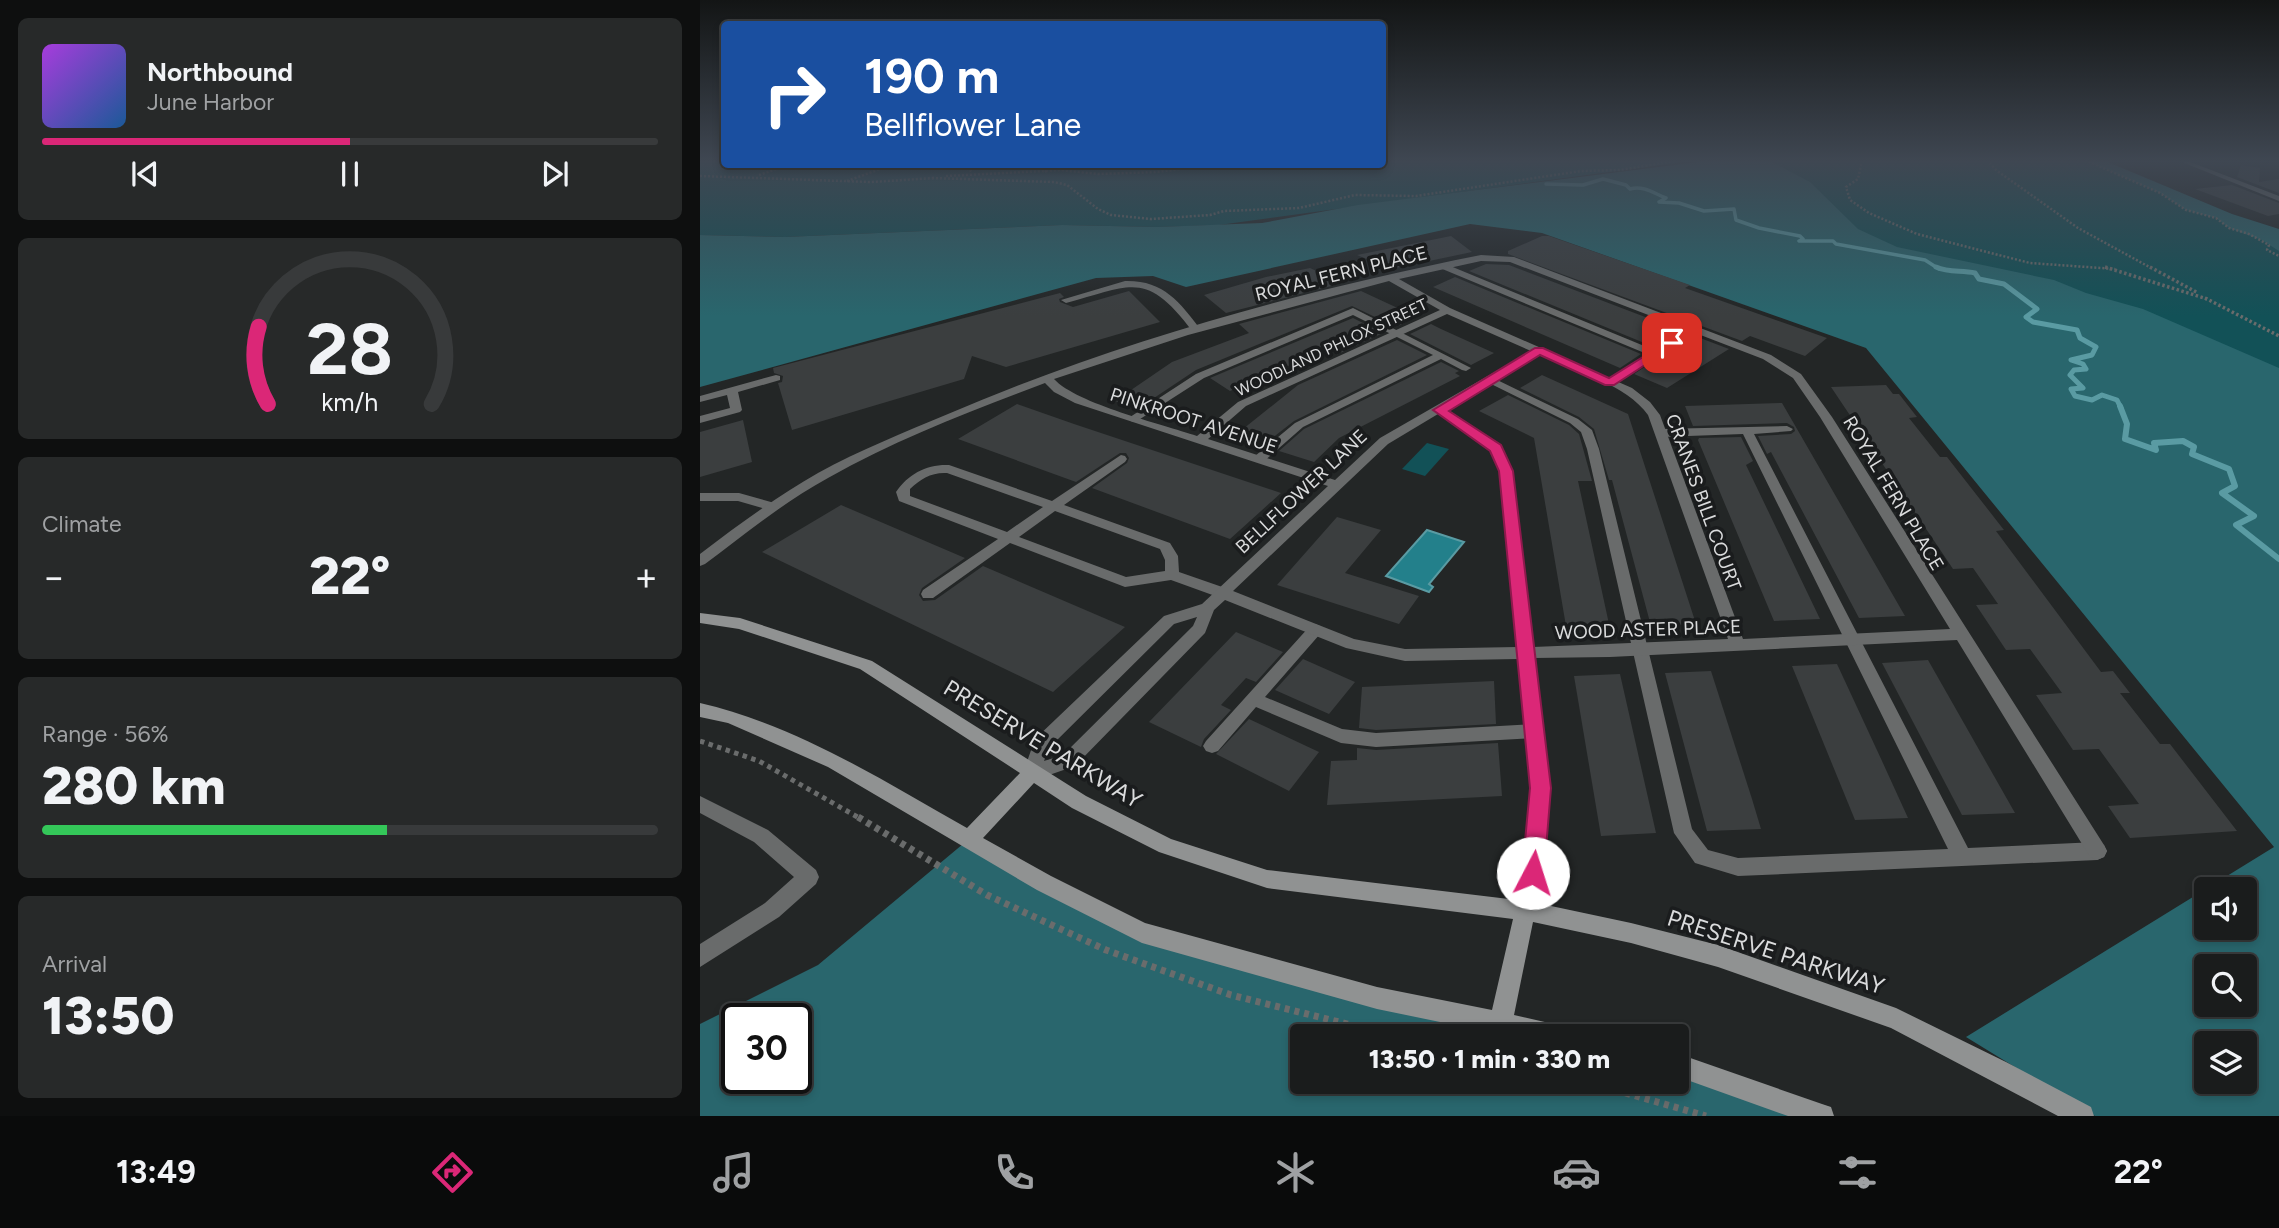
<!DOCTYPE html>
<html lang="en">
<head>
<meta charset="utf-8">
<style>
  :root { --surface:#1a1c1c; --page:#272929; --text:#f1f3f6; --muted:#9fa1a3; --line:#383a3b; --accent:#db2777 }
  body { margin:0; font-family:Figtree,sans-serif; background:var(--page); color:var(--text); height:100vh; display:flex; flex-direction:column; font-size:26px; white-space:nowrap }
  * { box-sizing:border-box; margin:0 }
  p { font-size:23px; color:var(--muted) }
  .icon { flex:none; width:38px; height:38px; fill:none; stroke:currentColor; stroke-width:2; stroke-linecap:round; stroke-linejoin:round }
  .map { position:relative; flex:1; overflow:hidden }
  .panel { display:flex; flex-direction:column; gap:18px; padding:18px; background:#0e0f0f; width:700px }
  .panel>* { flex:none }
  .hud { position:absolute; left:21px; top:21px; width:665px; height:147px; border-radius:7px; box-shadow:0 4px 10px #0003,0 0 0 2px var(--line); background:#1a4fa0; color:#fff; overflow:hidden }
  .tools { position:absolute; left:1494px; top:877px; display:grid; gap:14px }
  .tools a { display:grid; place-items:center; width:63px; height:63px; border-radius:7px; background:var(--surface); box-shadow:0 4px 10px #0003,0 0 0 2px var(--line); font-size:35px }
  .speed { position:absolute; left:21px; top:1003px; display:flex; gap:14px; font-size:35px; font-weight:700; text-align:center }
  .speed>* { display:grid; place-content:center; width:91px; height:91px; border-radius:50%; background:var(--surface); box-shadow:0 4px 10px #0003,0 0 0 2px var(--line); line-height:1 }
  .speed .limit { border:4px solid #111; border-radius:10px; background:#fff; color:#111 }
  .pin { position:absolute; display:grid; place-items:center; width:60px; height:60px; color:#fff; margin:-30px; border-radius:14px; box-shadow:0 4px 10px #0006 }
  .me { position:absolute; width:77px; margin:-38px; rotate:5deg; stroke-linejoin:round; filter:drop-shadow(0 0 5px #0008) }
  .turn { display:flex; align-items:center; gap:24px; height:147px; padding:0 28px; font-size:32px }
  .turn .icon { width:91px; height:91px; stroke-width:2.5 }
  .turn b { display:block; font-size:49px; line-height:60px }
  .big { font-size:52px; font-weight:800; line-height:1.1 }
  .panel .card { flex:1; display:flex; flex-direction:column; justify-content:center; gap:10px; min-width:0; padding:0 24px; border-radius:10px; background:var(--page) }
  .panel .dial { align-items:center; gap:0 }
  .dial svg { height:182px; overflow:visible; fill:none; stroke:var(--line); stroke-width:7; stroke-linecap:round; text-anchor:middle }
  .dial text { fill:var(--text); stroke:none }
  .song { display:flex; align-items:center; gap:21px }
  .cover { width:84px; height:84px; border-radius:10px; background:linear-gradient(135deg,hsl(280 70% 55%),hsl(210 70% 35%)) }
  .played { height:7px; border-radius:4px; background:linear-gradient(90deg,var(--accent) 50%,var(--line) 50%) }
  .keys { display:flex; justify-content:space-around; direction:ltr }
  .heat { display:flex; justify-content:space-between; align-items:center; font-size:38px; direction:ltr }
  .charge { height:10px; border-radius:5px; background:linear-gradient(90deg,#34c759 56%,var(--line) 0) }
  .trip { position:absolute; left:590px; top:1024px; width:399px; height:70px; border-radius:7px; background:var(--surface); box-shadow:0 4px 10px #0003,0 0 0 2px var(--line); font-weight:800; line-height:70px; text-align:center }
  .tabs { display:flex; height:112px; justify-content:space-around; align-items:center; background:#0a0b0b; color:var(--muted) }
  .tabs .icon { width:49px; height:49px }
  .tabs .current { color:var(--accent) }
  .tabs b { font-size:32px; color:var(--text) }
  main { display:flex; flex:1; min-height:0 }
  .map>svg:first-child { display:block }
</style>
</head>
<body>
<main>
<section class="panel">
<div class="card">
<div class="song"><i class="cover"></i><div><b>Northbound</b><p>June Harbor</p></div></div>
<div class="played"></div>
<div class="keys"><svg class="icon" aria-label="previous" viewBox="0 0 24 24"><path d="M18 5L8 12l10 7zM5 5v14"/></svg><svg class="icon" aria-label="pause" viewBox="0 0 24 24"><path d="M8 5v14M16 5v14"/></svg><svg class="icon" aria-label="next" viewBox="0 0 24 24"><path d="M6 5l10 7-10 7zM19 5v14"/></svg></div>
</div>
<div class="card dial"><svg viewBox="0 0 100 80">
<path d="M14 69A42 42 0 1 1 86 69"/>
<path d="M14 69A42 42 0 0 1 10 35" stroke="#db2777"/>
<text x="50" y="56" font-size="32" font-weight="700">28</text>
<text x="50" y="72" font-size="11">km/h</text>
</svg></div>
<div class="card"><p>Climate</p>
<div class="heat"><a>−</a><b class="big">22°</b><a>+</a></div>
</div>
<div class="card"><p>Range · 56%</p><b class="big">280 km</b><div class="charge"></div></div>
<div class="card"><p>Arrival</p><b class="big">13:50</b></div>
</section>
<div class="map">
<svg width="1579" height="1116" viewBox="0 0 1579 1116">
  <rect width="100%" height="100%" fill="#232626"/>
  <g fill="#125157">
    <polygon points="0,160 24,160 24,164 682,164 683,160 998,160 519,225 457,227 362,225 85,237 0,235"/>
    <polygon points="1055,160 1393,160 1520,213 1579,231 1579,602"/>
    <polygon points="727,443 749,449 725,476 702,469"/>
  </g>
  <g fill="#29666d" fill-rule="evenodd">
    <path d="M1014,160H1068L1110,182L1158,229L1197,247L1354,280L1386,293L1443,309L1579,368V1116H1395L1266,1037L1574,847L1166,348L842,233L770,224L486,287L453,276L396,278L0,387V235L85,237L362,225L457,227L562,223L658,205ZM1507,889H1545V928H1507ZM1507,966H1545V1004H1507ZM1507,1043H1545V1082H1507Z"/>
    <polygon points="1385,160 1403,160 1532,214 1579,229 1579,251 1562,240 1529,228 1516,218 1486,210 1460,193"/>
    <path d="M269,839L442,933L863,1036H602V1082H976L977,1064L1122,1116H0V1024L118,965ZM37,1018H96V1078H37Z"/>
  </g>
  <polygon fill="#23808b" stroke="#5a9ba3" stroke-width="2" points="727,530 764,542 729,584 733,587 729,592 686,576"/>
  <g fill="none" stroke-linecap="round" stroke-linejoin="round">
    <path stroke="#5a9ba3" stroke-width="3.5" d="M846,184L883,185L903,179L926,185L930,189C944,185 955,194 966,198L959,202L979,203L1004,211L1034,209L1036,220L1059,228L1100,236L1103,239L1099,241H1133L1136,244L1225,260L1239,269"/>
    <path stroke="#5a9ba3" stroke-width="5" d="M1236,267C1249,273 1261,270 1275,273L1279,279L1304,284L1337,309L1326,317L1333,322L1377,330L1380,338L1396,347L1392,355L1371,360L1383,364L1386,369L1374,370L1370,375L1383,388L1371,389L1375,396L1392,400L1402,395L1417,400L1421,408"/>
    <polyline stroke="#5a9ba3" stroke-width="6" points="1420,406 1427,424 1425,439 1456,450 1454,443 1483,441 1494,447 1492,454 1529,469 1535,486 1522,493 1554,516 1536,525 1579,559"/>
  </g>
  <g fill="#3b3e3f">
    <polygon points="1541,165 1560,168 1559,182 1579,179 1579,193 1537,177"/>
    <polygon points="1532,185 1579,203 1579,214 1568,216 1495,189"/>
    <polygon points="751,236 772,252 691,269 657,255"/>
    <polygon points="842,236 849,236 990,285 985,288 1127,338 1105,356 1050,336 1042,341 808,254 808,251"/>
    <polygon points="786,264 809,265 1029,349 967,388 934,374 978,345 978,340 967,339 954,347 769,271"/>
    <polygon points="610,268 643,283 526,313 504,295 566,277"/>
    <polygon points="755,277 941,354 920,368 733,287"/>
    <polygon points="429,291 460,322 306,367 272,356 264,379 92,430 78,383 82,382 83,376 74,373 73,368 360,293 364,297 359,299 360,302 373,307"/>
    <polygon points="661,291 717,317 696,327 652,306 496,370 439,408 415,401 472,362 549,333 539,324"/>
    <polygon points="653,318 683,333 636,355 654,340 653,338 530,391 510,378"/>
    <polygon points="731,324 741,329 794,353 771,365 710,334"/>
    <polygon points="697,340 727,355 594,421 562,446 533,437 598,385"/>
    <polygon points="741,362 759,371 755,373 760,376 639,438 614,462 579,451 604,429"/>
    <polygon points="842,375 928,414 996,624 951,626 912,480 909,480 894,429 879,417 820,388"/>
    <polygon points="1186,385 1193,394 1199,394 1217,417 1209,418 1240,457 1247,457 1304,530 1296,531 1401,672 1413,671 1430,693 1420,693 1460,744 1470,744 1537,831 1430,838 1408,806 1439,804 1399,749 1373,750 1336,695 1362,693 1330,649 1306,650 1276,605 1298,604 1273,568 1253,569 1131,387"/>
    <polygon points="808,395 869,425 879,434 892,481 878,481 909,624 866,626 834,438 779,411"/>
    <polygon points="1082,403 1093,422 1205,616 1159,618 1071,452 1067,454 1058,436 1091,434 1095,431 1094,427 1087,423 993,426 985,406"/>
    <polygon points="317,404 374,424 581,493 530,539 392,488 427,463 429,458 426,453 420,453 376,482 258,439"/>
    <polygon points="43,420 52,462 0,477 0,432"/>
    <polygon points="1041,437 1053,461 1046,465 1120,619 1074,621 998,440 999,438"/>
    <polygon points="141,505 265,558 222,588 219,595 223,601 235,600 283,566 425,627 353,692 62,552"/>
    <polygon points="637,517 681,530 645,573 719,596 699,624 577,585"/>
    <polygon points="536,632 583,652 556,682 546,678 521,705 531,710 504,739 501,747 449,722"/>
    <polygon points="603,659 655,682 629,714 575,690"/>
    <polygon points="1228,660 1261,718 1315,813 1262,815 1182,663"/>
    <polygon points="1137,664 1182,761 1208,818 1155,820 1092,666"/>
    <polygon points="1011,671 1052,799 1061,829 1007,831 965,673"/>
    <polygon points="920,674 956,833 901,836 874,676"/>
    <polygon points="794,681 796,724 676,730 659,728 662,687"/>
    <polygon points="549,719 619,752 589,791 516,754"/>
    <polygon points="798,743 802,796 627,805 631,761 657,760 657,748 676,750"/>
  </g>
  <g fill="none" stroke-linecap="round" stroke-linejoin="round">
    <g stroke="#6a6c6c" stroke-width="2.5" stroke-dasharray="2 2" stroke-linecap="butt">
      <polyline points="1162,160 1158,179 1146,187 1150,200 1169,213 1217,234 1330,263 1415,269"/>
      <polyline points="1287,160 1296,170 1378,228 1453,269"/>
      <polyline points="1385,160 1460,193 1486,210 1516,218 1529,228 1549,234 1569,245 1567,250 1579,256"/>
      <polyline points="267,164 267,169 273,172"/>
      <polyline points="345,172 355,164"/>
      <polyline points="59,175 91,164"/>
      <polyline points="0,176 171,182 234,178"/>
      <polyline points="246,176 361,170 398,174 456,172 524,164"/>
      <polyline points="232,178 354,182 367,185 398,209 411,215 451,219 510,215 524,211 599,208 655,195 716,196 881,171 920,170 980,160"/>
      <polyline points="147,181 194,164"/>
    </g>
    <g stroke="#6a6c6c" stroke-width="3.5" stroke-dasharray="2.5 2.5" stroke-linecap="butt">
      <polyline points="1405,267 1507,299"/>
      <polyline points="1450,267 1498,293"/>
      <polyline points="1505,298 1579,336"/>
    </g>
    <polyline stroke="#6a6c6c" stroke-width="5" stroke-dasharray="4.5 4.5" stroke-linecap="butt" points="0,741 59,761 161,819"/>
    <g stroke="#6a6c6c" stroke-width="7" stroke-dasharray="5 5" stroke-linecap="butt">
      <polyline points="158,817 287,895 406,950 531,995 695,1036"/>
      <polyline points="887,1082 1006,1116"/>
    </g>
    <g fill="#696b6b" fill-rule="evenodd">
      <polygon points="743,263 954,350 968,341 977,343 914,384 906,384 906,380 947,354 740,268 739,266"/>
      <path d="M425,281C463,280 479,301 501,330L493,332C446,270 433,285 366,303L361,300Z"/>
      <polygon points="653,308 771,368 766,371 762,370 741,359 603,427 563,462 555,462 553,459 555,456 595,423 733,355 653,315 504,378 437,421 433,422 427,419 496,374"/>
      <polygon points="76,375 80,376 80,380 38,392 42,410 40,412 0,423 0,416 30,408 27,395 0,402 0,396"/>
      <polygon points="791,377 878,419 892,430 899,449 992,829 1008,850 1038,858 1248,849 1043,434 961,437 955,433 961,429 1087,426 1093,429 1091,431 1054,434 1268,848 1397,842 1404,845 1407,851 1404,857 1397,860 1038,876 995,863 974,833 887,449 881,432 870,423 787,382 787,378"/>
      <path d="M421,455L425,456L427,459L425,462L364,505L470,543L478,556L479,572L528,589L530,593L528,597H518L471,580L425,587L310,543L233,598H223L221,594L223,590L298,539L199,501L196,492C208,474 227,464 249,465L352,501ZM247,473L343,507L307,532L210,496V489C220,479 232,472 247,473ZM355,511L460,549L465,560V571L426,577L319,537Z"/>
      <polygon points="0,493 39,493 78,504 80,507 73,511 38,501 0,501"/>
      <polygon points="615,624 620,626 623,630 620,634 565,697 642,729 676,733 835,724 841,726 844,731 841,736 835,738 676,747 641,743 556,707 518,751 512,753 506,751 503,746 506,741 610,626"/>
      <polygon points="0,796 68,830 116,870 119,877 116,884 79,917 0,967 0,944 65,903 94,877 54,842 0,813"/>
    </g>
    <g fill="#696b6b" fill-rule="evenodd">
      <polygon points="1477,160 1485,160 1579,196 1579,201"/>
      <path d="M781,255L814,257L1071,355L1101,374L1132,417L1404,845L1407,851L1404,857L1397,860L1390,857L1257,640L910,657L834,658L849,788L843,873L840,880L833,882L826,880L823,873L831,788L818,659L705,661L646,648L525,600L514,610L505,633L375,766L332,781L326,778L323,773L335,739L464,616L502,604L628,486L375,403L354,392L345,383C272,411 197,439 128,478C84,502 45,534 5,564L0,566V554C38,525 76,497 118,473C160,450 205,432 248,414C418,341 600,291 781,255ZM781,261L810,262L1063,359L1093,378L1120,417L1250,629L1043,639L960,415L950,402L932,388L750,308L699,279ZM689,281L740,310L538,402L497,436C462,424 377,404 354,379L488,335ZM747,314L831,351L680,438L635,480L508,439L546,406ZM840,355C874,370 927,385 948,415L1028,639L833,647L812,471L800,445L747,409ZM738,414L791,450L800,471L817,647L705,649L654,639L533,591L688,444ZM497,617L493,626L363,755L344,761L349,748L474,624Z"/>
    </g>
    <g fill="#909292" fill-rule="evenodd">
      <path d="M0,613L40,618L172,661L386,796L471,839L567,870L817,900L826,866L833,864L840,866L843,873L837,903L931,923L1018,945L1196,1008L1306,1062L1391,1107L1394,1116H1358L1191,1028L1018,967L931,943L833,922L814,1015L871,1028L874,1036H808L677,1009L442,943L337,890L128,767L28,723L0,717V703C96,725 182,780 267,828L320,773L160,669L39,629L0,623ZM334,783L372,808L459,852L567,888L813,919L792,1010L677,987L445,923L351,876L283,838Z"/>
      <polygon points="976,1053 1122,1104 1131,1107 1134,1116 1088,1116 976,1076"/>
    </g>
  </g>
  <linearGradient id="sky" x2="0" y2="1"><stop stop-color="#131515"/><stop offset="0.51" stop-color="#3f4752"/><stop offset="1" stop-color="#3f4752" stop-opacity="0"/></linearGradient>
  <rect width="1579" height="316" fill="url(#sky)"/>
  <polygon fill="#db2777" stroke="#8e194d" stroke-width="2" points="972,339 978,343 976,345 914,385 905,385 840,355 749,411 801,445 813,471 851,788 844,873 841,880 833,883 825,880 822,873 830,788 799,471 790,451 733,410 835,348 843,348 909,378"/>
  <g text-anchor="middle" stroke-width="7" stroke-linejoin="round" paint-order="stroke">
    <g font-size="16" fill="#dadbdc" stroke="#1a1c1d">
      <text transform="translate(631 347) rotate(-25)" y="6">WOODLAND PHLOX STREET</text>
    </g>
    <g font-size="19" fill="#dadbdc" stroke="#1a1c1d">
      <text transform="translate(641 273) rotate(-14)" y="7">ROYAL FERN PLACE</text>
      <text transform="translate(494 420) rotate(18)" y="7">PINKROOT AVENUE</text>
      <text transform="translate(601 491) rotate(-43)" y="7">BELLFLOWER LANE</text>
      <text transform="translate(1194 493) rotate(59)" y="7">ROYAL FERN PLACE</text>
      <text transform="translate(1004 502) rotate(70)" y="7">CRANES BILL COURT</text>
      <text transform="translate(948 629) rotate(-2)" y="7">WOOD ASTER PLACE</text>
    </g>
    <g font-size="23" fill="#dadbdc" stroke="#1a1c1d">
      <text transform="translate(343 744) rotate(31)" y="8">PRESERVE PARKWAY</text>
      <text transform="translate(1076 952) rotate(18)" y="8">PRESERVE PARKWAY</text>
    </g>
  </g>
</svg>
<div class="tools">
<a><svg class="icon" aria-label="sound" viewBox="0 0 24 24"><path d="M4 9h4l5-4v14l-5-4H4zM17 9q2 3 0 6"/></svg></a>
<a><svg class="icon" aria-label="search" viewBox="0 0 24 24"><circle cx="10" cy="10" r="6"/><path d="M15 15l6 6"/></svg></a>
<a><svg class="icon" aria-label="layers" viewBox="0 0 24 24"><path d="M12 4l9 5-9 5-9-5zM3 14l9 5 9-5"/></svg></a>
</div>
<div class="speed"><div class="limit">30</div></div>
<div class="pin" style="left:972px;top:343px;background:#d93025"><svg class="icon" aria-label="arrive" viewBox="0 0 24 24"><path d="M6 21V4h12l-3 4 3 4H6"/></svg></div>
<svg class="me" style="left:833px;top:873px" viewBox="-20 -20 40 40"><circle r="19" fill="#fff"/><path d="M0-13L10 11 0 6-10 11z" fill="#db2777"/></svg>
<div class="trip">13:50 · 1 min · 330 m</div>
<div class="hud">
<div class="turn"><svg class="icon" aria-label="right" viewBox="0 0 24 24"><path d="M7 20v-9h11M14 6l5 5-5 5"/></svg><div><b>190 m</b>Bellflower Lane</div></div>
</div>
</div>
</main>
<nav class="tabs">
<b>13:49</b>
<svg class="icon current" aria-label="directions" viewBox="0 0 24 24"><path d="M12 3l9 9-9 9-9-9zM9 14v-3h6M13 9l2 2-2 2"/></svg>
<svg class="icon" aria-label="music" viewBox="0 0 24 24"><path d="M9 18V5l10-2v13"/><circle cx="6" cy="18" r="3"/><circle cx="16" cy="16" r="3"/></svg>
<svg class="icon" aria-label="phone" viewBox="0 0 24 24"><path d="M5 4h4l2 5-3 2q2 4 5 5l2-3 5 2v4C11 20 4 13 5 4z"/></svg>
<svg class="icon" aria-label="climate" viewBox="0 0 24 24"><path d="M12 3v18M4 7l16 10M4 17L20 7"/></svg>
<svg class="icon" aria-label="car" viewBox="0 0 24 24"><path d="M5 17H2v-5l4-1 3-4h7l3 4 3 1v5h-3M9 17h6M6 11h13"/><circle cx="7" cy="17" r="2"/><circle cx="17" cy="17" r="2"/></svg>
<svg class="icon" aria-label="filters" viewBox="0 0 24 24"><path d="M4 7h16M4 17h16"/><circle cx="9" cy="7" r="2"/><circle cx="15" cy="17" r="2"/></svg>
<b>22°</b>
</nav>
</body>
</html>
